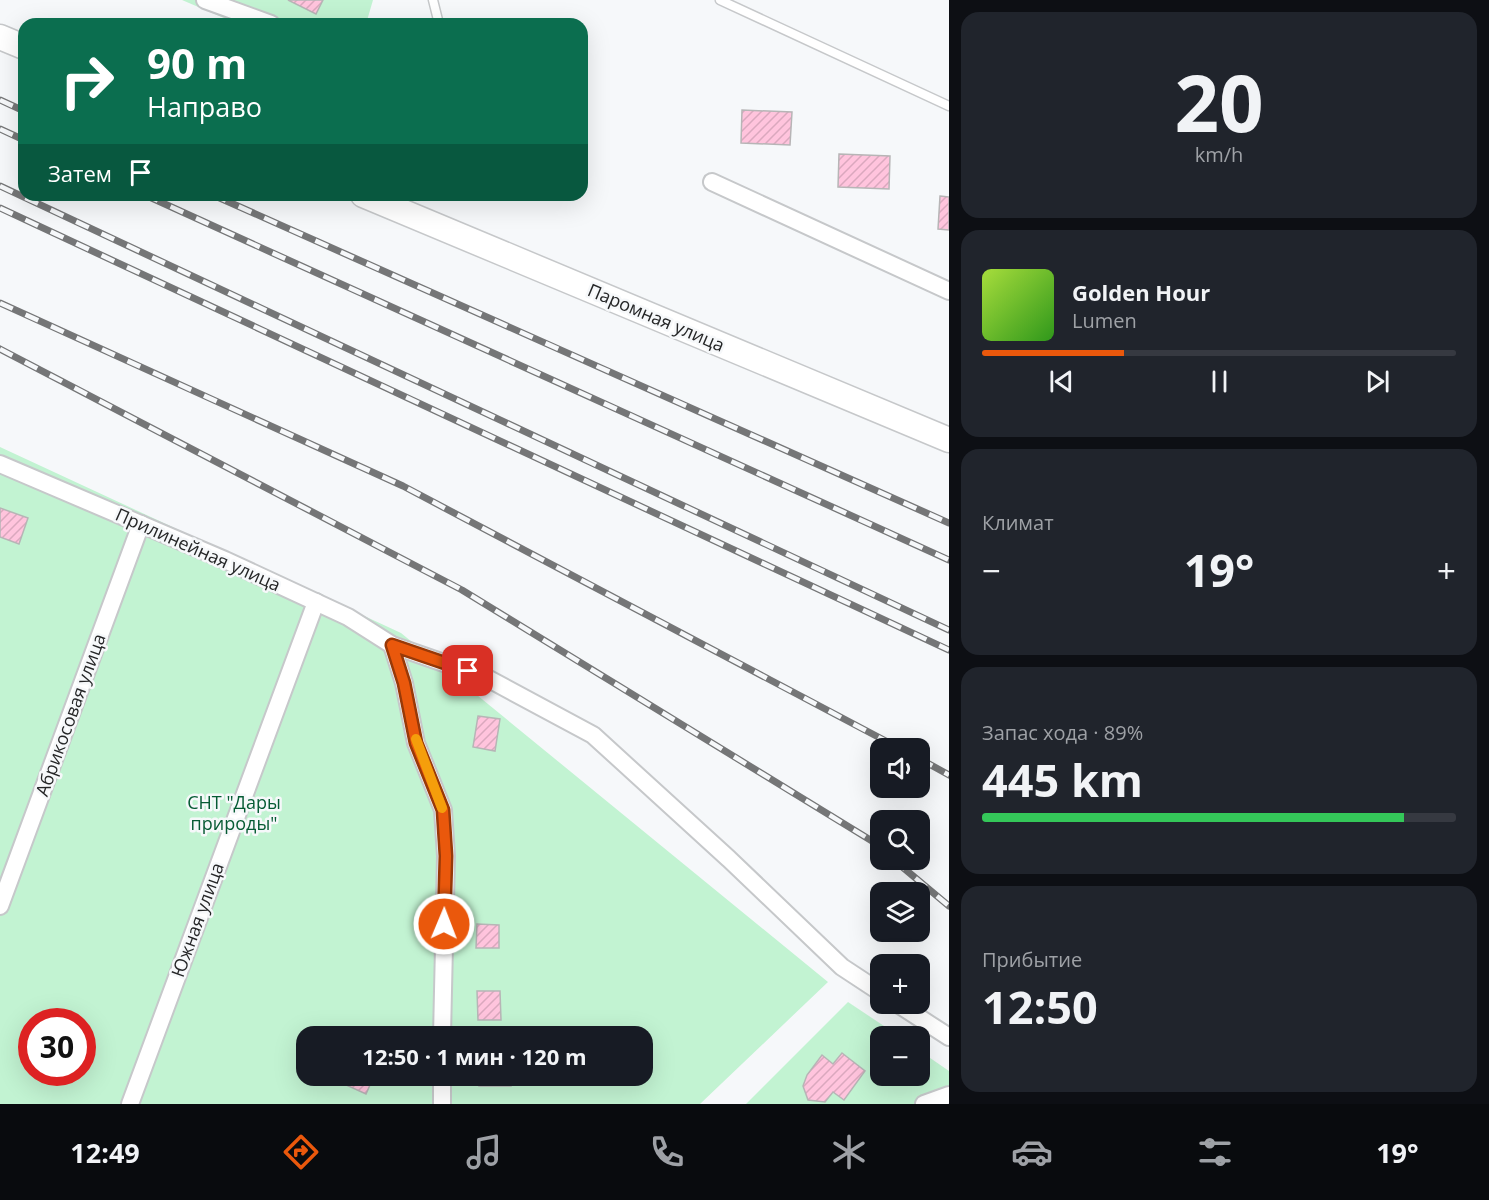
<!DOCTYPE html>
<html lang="ru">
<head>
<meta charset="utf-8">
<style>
  :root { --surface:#171b24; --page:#20242c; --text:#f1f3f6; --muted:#9ea1a6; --line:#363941; --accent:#ea580c }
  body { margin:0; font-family:"Open Sans",sans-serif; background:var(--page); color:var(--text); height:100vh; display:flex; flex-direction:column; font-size:22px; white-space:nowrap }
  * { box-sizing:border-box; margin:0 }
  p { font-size:20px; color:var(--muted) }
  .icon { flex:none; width:33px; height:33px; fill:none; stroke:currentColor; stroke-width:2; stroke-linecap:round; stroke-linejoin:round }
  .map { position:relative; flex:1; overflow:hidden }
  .panel { display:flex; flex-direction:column; gap:12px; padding:12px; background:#0d0f14; width:540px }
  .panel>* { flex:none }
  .hud { position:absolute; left:18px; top:18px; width:570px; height:183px; border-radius:18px; box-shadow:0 6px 24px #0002; background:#0b6e4f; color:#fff; overflow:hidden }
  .buttons { position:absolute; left:870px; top:738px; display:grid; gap:12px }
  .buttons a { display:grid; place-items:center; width:60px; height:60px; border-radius:12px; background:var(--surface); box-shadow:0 6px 24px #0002; font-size:30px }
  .speed { position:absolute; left:18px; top:1008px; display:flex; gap:12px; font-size:30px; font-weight:700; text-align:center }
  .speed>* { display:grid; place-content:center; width:78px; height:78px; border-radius:50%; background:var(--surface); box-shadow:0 6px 24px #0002; line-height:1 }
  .speed .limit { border:9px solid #d22; background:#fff; color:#111 }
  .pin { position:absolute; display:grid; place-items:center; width:51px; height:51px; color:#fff; margin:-26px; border-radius:12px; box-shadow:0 3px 9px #0006 }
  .me { position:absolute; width:66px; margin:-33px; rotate:1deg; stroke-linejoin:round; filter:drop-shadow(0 0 4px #0008) }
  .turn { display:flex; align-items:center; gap:21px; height:126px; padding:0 30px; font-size:27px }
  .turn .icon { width:78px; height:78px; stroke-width:2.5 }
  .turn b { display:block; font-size:42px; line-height:51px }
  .then { display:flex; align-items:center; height:57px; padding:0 30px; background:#0003; gap:12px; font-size:22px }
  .big { font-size:45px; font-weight:700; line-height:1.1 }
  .panel .widget { flex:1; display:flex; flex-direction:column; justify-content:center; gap:9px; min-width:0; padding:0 21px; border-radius:18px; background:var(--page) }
  .panel .dial { align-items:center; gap:0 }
  .dial b { font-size:78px; line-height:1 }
  .song { display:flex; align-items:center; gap:18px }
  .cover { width:72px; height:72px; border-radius:9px; background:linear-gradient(135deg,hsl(80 70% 55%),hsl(110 70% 35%)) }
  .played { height:6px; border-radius:3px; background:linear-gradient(90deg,var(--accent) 30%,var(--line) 30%) }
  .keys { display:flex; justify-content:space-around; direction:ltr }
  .heat { display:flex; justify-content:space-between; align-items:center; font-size:33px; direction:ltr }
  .charge { height:9px; border-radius:4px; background:linear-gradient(90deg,#34c759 89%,var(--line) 0) }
  .trip { position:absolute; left:296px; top:1026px; width:357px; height:60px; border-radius:18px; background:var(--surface); box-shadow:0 6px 24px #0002; font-weight:700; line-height:60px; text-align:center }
  .tabs { display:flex; height:96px; justify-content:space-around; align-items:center; background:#090b0e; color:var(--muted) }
  .tabs .icon { width:42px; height:42px }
  .tabs .active { color:var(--accent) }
  .tabs b { font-size:27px; color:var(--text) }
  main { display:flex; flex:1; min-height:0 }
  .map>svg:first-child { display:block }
</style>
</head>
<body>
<main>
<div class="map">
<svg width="949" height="1104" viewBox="0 0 949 1104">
  <defs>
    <pattern id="building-hatch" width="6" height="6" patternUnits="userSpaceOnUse" patternTransform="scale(1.5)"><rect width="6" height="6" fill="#ffc4dd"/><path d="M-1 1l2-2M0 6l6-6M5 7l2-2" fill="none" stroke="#daa8be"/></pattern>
  </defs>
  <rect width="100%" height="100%" fill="#f6f8fa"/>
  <g fill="#c2f3d2" fill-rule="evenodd">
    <polygon points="182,0 373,0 366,24 238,24"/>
    <path d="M0,447L401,633L828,982L700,1104H0ZM32,1022H82V1072H32ZM306,1036H642V1076H306Z"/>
    <polygon points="848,1002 899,1036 880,1036 880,1076 920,1076 920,1051 949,1071 949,1104 746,1104"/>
  </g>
  <g fill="url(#building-hatch)" stroke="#b7b5b6" stroke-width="1.5">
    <polygon points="288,0 323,0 316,14"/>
    <polygon points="742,110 792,112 790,145 741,143"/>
    <polygon points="839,154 890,156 889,189 838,187"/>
    <polygon points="940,196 949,197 949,230 938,229"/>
    <polygon points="0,508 28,518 19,544 0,537"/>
    <polygon points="478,716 500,719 495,751 473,747"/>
    <polygon points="477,924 499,925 499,948 476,948"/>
    <polygon points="477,991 500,991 501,1020 478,1020"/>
    <polygon points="842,1053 865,1071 844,1100 833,1092 825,1102 808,1100 803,1086 807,1075 822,1055 833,1064"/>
    <polygon points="337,1076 374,1076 366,1094 335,1080"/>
    <rect x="479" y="1076" width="32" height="10"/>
  </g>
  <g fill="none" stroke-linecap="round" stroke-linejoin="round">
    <g stroke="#c6c8ca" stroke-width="11">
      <g id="lane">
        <polyline points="433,0 439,24"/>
        <polyline points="720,0 949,106"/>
      </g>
    </g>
    <g stroke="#c6c8ca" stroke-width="20">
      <g id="street">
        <polyline points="205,0 271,24"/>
        <polyline points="712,182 949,291"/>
        <polyline points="0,464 225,560 348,617 392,645 487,678 593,735 729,859 842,967 880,992"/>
        <polyline points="392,645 404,683 416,743 443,810 446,856 442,1036"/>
        <polyline points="0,906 141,524"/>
        <polyline points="898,1004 949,1037"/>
        <polyline points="442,1076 442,1104"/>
        <polyline points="130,1104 316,602"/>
        <polyline points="924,1104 949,1095"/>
      </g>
    </g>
    <g stroke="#c6c8ca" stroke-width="27">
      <g id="secondary">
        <polyline points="0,37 24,47"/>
        <polyline points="363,195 949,440"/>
      </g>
    </g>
    <use href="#lane" stroke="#fff" stroke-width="8"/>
    <use href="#street" stroke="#fff" stroke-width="16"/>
    <use href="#secondary" stroke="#fff" stroke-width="24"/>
    <g stroke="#757677" stroke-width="7">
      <g id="rail">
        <polyline points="0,100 24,111"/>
        <polyline points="0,129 24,140"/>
        <polyline points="0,186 949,630"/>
        <polyline points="145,195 949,560"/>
        <polyline points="213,195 949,523"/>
        <polyline points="0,208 949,650"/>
        <polyline points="0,303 403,486 899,748"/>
        <polyline points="0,349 462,590 872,841 880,848"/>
        <polyline points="920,759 949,775"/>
        <polyline points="894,860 949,906"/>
      </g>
    </g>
    <use href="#rail" stroke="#f6f8fa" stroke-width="4.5" stroke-dasharray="14" stroke-linecap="butt"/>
  </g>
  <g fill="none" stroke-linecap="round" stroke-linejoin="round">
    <g stroke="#983908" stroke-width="15">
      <polyline id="route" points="444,924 446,856 443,810 416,743 404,683 392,645 468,671"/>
    </g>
    <use href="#route" stroke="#ea580c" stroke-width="10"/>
    <polyline stroke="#f59e0b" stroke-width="10" points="416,739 442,808"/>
  </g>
  <g text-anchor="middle" stroke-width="5" stroke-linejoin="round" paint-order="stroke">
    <g font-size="18" fill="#252627" stroke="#f6f8fa">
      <text transform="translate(656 318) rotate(23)" y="6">Паромная улица</text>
      <text transform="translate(198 550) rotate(24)" y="6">Прилинейная улица</text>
      <text transform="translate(71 715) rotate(-70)" y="6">Абрикосовая улица</text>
      <text transform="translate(198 920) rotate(-70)" y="6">Южная улица</text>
    </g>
    <g font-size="18" fill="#065b34" stroke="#f6f8fa">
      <text x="234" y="809">СНТ "Дары<tspan x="234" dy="21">природы"</tspan></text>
    </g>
  </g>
</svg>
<div class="buttons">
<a><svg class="icon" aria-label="sound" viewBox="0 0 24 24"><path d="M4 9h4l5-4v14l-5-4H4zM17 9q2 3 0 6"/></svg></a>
<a><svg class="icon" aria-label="search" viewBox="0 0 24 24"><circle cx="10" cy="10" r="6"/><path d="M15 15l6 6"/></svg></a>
<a><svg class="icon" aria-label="layers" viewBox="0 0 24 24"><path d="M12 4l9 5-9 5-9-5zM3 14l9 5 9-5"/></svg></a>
<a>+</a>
<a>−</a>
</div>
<div class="speed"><div class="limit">30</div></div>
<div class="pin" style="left:468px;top:671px;background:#d93025"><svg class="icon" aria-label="arrive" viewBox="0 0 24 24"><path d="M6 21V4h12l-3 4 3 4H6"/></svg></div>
<svg class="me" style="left:444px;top:924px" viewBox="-20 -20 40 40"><circle r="17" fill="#ea580c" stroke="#fff" stroke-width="3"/><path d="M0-11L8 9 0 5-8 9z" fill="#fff"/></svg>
<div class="trip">12:50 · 1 мин · 120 m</div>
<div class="hud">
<div class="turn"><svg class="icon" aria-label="right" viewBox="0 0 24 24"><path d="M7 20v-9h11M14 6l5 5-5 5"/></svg><div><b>90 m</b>Направо</div></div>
<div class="then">Затем<svg class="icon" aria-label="arrive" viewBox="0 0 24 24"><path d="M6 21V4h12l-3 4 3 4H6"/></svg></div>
</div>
</div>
<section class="panel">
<div class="widget dial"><b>20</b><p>km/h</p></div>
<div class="widget">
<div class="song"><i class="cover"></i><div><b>Golden Hour</b><p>Lumen</p></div></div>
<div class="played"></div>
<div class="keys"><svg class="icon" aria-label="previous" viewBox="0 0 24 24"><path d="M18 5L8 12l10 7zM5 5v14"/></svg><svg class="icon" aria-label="pause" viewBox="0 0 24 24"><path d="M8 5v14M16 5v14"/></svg><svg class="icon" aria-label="next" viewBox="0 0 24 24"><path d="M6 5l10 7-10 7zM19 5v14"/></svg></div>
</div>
<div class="widget"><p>Климат</p>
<div class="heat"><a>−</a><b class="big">19°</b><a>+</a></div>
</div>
<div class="widget"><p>Запас хода · 89%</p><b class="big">445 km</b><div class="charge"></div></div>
<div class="widget"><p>Прибытие</p><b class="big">12:50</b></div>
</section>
</main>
<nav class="tabs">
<b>12:49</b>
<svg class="icon active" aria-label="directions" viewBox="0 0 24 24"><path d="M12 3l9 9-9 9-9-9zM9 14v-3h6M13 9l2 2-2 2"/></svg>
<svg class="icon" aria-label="music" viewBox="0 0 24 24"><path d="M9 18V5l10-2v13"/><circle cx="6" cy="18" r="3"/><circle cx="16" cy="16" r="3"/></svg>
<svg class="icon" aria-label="phone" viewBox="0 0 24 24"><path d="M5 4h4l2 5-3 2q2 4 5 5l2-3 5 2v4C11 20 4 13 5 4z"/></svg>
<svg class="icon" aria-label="climate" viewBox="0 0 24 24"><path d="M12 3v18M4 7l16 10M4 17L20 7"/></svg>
<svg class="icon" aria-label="car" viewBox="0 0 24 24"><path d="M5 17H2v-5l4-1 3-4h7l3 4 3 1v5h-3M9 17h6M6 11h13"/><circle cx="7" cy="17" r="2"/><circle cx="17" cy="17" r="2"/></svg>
<svg class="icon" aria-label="filters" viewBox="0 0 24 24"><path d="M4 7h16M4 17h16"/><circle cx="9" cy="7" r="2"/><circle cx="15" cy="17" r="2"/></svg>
<b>19°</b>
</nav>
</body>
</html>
